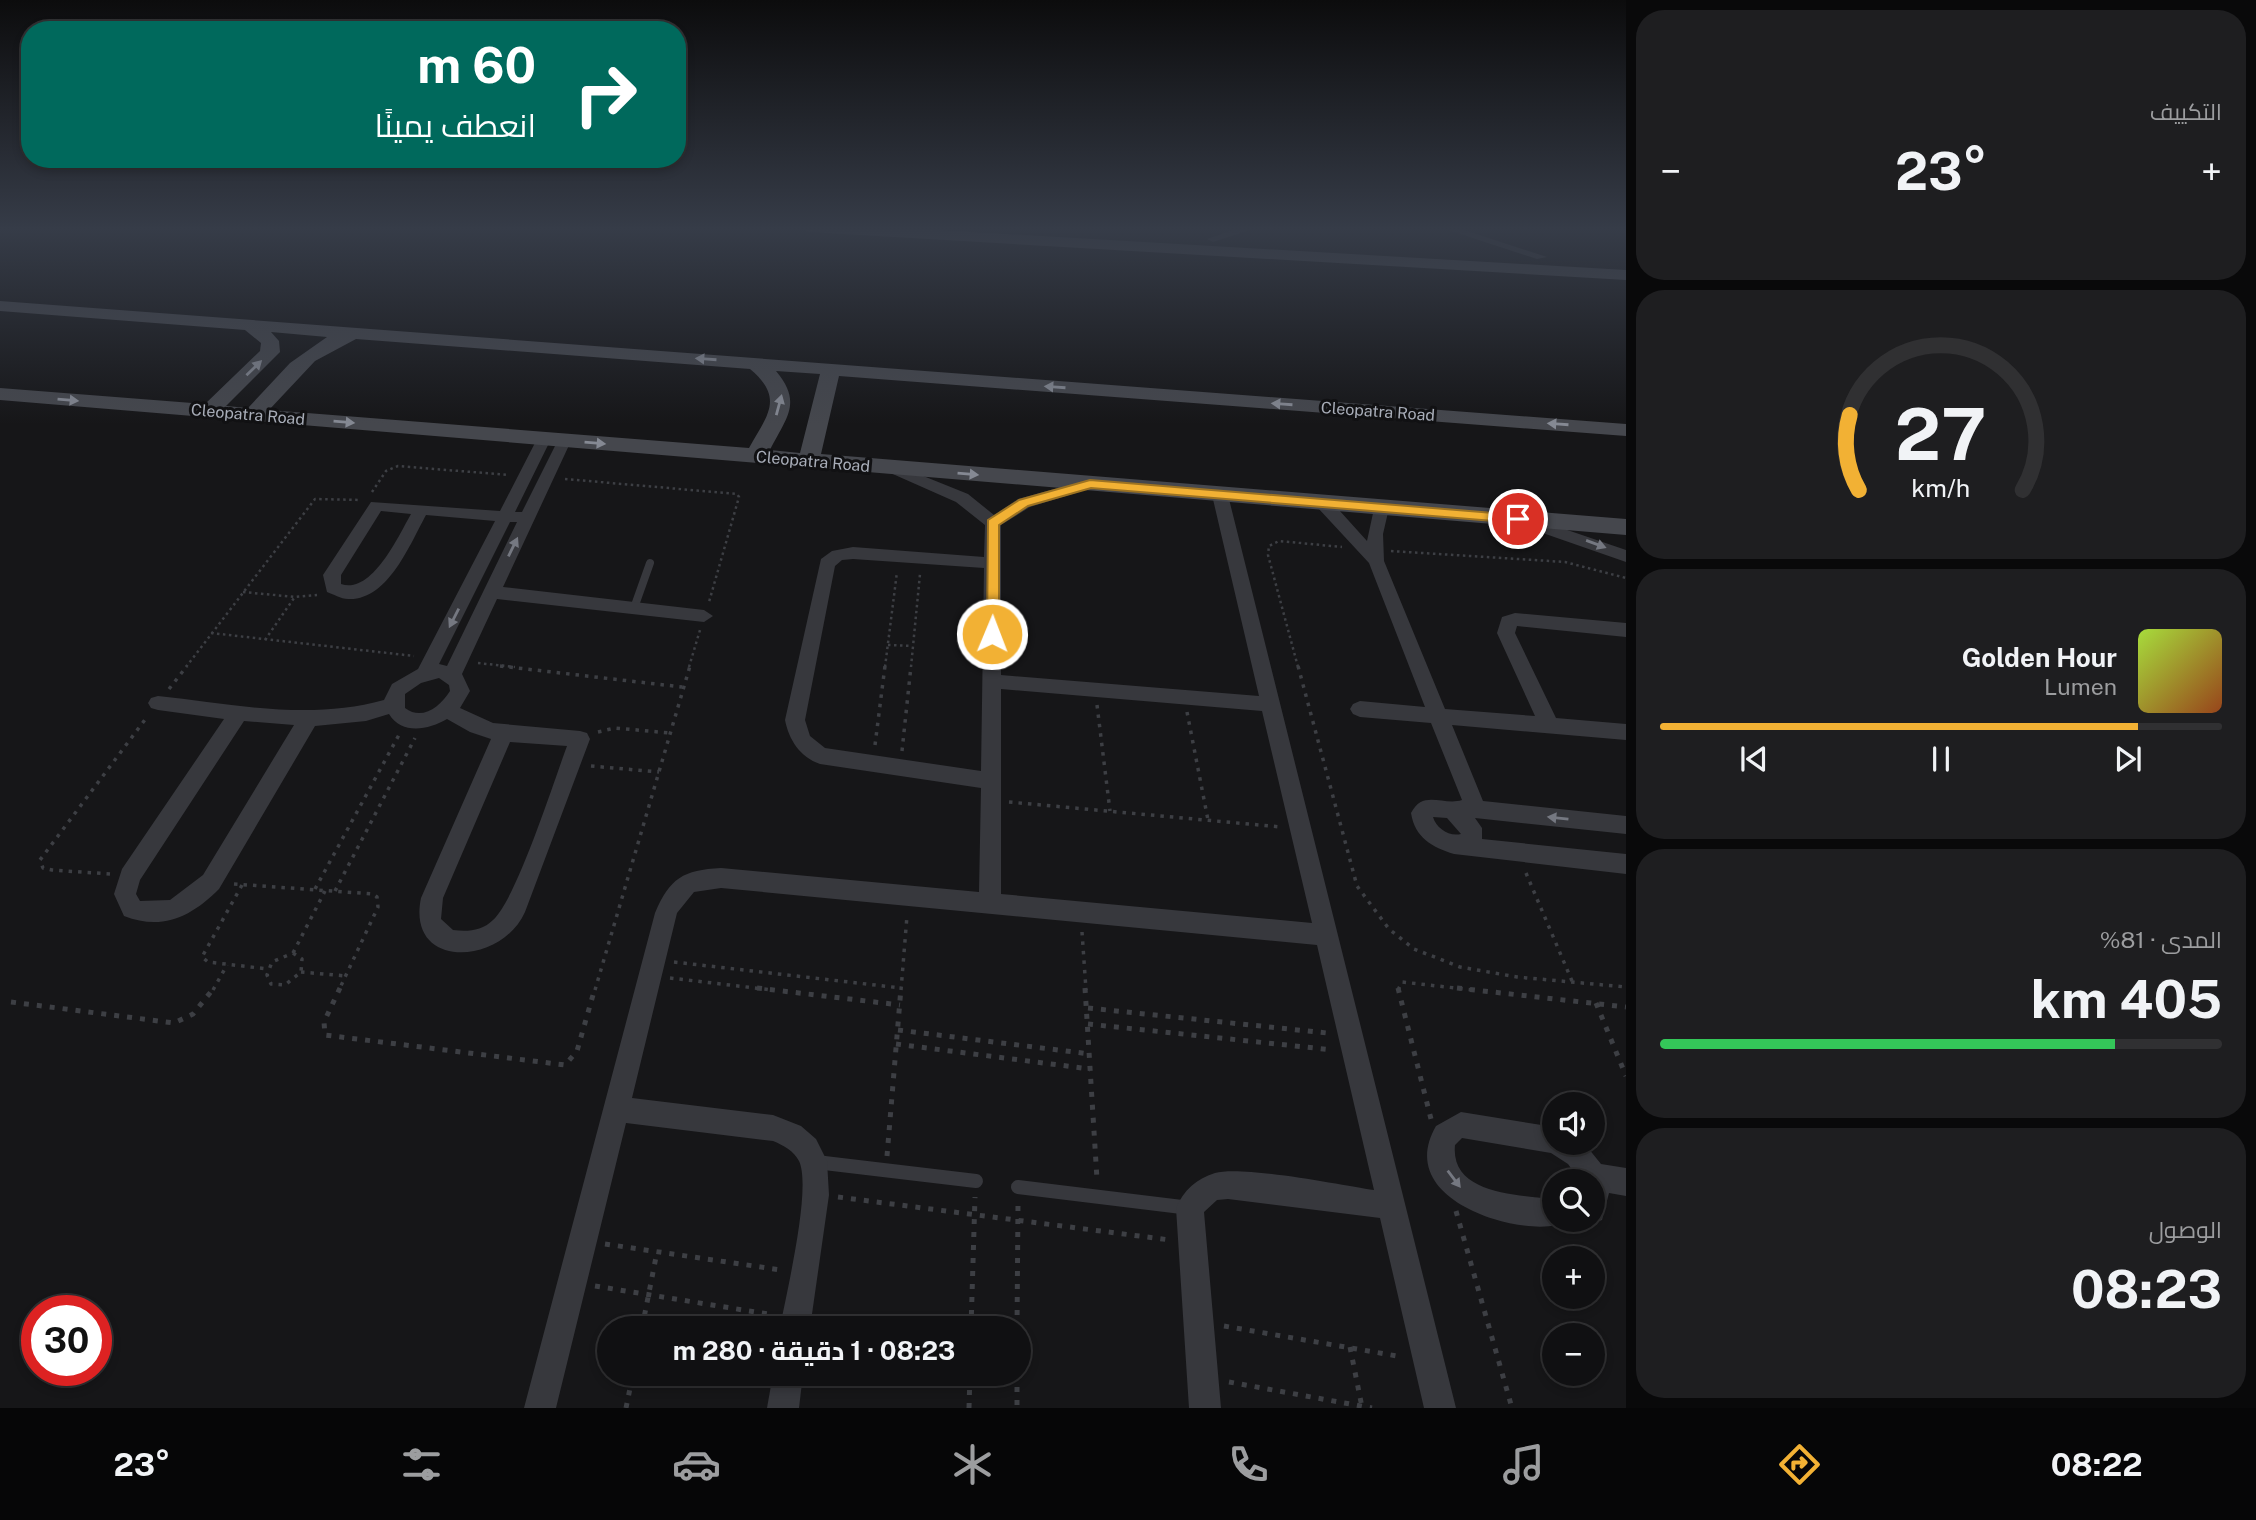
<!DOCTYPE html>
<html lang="ar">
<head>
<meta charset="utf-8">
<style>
  :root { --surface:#101012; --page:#1e1e20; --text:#f1f3f6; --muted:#9c9d9f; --line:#303032; --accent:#f2b134 }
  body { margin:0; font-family:"Public Sans",Cairo,sans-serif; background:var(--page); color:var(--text); direction:rtl; height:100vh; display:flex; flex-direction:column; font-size:26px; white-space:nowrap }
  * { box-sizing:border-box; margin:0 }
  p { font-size:23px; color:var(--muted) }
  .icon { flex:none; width:38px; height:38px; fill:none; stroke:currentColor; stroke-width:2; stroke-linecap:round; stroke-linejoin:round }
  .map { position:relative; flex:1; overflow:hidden; direction:ltr }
  .sheet { display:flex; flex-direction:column; gap:10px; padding:10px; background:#09090a; width:630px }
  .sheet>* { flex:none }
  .banner { position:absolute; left:21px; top:21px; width:665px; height:147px; border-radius:28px; box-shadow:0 4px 10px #0003,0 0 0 2px var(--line); direction:rtl; background:#00695c; color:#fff; overflow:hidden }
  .buttons { position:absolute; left:1542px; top:1092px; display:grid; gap:14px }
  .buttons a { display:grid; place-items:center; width:63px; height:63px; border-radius:50%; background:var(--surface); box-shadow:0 4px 10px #0003,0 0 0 2px var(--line); font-size:35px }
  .speed { position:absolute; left:21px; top:1295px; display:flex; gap:14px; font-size:35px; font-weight:700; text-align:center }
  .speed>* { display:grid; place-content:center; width:91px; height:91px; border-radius:50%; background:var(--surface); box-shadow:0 4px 10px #0003,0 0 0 2px var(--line); line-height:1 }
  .speed .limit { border:10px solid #d22; background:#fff; color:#111 }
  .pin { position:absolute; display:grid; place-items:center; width:60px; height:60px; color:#fff; margin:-30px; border:4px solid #fff; border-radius:50%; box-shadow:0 2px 7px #0007 }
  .me { position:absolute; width:77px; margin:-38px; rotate:1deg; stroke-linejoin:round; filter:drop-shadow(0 0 5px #0008) }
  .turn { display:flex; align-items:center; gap:24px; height:147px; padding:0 35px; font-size:32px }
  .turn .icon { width:91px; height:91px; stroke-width:2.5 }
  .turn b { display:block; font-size:49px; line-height:60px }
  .big { font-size:52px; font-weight:700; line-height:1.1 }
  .sheet .tile { flex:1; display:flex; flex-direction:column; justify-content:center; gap:10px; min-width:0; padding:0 24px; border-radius:28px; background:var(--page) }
  .sheet .dial { align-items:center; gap:0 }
  .dial svg { height:182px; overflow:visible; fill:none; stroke:var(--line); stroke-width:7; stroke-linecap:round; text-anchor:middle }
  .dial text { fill:var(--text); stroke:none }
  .song { display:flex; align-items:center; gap:21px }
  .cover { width:84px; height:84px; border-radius:10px; background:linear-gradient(135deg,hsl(80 70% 55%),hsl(20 70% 35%)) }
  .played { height:7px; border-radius:4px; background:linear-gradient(90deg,var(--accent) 85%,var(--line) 85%) }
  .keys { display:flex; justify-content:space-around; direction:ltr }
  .heat { display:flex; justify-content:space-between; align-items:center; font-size:38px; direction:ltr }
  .charge { height:10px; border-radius:5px; background:linear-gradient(90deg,#34c759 81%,var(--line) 0) }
  .trip { position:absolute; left:597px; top:1316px; width:434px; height:70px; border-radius:35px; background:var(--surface); box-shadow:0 4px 10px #0003,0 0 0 2px var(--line); font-weight:700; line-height:70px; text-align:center; direction:rtl }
  .dock { display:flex; height:112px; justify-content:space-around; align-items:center; background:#060607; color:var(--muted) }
  .dock .icon { width:49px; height:49px }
  .dock .current { color:var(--accent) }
  .dock b { font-size:32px; color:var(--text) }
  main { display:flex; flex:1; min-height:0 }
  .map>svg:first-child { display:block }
</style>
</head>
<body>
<main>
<section class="sheet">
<div class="tile"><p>التكييف</p>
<div class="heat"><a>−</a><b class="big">23°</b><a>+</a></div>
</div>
<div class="tile dial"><svg viewBox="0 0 100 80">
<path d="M14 69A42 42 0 1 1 86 69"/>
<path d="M14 69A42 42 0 0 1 10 36" stroke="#f2b134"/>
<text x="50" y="56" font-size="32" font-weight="700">27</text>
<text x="50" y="72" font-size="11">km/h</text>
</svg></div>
<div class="tile">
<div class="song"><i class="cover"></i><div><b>Golden Hour</b><p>Lumen</p></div></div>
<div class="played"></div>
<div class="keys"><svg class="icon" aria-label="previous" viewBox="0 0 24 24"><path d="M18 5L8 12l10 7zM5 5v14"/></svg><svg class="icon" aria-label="pause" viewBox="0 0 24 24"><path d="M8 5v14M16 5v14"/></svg><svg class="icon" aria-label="next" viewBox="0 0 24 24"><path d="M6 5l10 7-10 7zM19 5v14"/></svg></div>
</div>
<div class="tile"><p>المدى · 81%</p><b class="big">405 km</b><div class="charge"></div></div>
<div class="tile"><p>الوصول</p><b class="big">08:23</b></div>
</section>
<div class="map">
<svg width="1626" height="1408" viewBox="0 0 1626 1408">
  <rect width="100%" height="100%" fill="#161618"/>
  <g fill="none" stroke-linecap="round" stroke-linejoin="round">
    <g stroke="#3d3f44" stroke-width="2.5" stroke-dasharray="2.5 3.5" stroke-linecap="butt">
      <polyline points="565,479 737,494 739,497 709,602"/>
      <polyline points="372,492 386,471 398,466 509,475"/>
      <polyline points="1391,551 1565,562 1626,578"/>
      <polyline points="243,592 295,597 317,595"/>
      <polyline points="211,633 414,656"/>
      <polyline points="265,640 294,598"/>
      <polyline points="888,645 912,646"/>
      <polyline points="478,663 515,667"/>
      <polyline points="186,667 315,499 361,500"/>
      <polyline points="689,667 700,630"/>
      <polyline points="885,667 897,572"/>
      <polyline points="911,667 920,574"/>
      <polyline points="1298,667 1268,555 1269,546 1279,541 1342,547"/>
    </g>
    <g stroke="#3d3f44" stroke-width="3.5" stroke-dasharray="3.5 6" stroke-linecap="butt">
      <polyline points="500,666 682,687"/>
      <polyline points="1298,666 1357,886 1389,929 1414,949 1460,967 1517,977 1626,987"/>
      <polyline points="169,689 187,666"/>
      <polyline points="1097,705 1110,811"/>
      <polyline points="1187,712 1208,820"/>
      <polyline points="598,732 615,728 670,733"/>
      <polyline points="875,745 885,666"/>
      <polyline points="902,751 911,666"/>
      <polyline points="591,766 659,772"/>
      <polyline points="1009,802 1281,827"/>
      <polyline points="1526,873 1572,981"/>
      <polyline points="110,874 52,870 43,868 40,860 147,717"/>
      <polyline points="234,884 373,894 377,897 378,907 339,990"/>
      <polyline points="242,885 202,957 208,962 268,969"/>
      <polyline points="315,889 400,733"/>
      <polyline points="335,891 415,738"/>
      <polyline points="1082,932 1086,990"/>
      <polygon points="293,953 302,959 301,972 285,985 271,984 267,975 272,962"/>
      <polyline points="293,953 325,891"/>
      <polyline points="674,962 901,988"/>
      <polyline points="301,972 346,976"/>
      <polyline points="670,978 772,990"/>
      <polyline points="213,990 227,965"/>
      <polyline points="595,990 690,666"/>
      <polyline points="901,990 907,916"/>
      <polyline points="1398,990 1402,982 1473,990"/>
    </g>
    <g stroke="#3d3f44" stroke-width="5" stroke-dasharray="5 8" stroke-linecap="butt">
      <polyline points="340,988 324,1022 325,1035 565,1065 577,1051 595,988"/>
      <polyline points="757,988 900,1005"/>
      <polyline points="1085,988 1097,1179"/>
      <polyline points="1398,988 1431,1119"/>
      <polyline points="1457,988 1626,1007"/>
      <polyline points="11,1002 174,1023 193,1014 214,988"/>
      <polyline points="1596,1003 1626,1076"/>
      <polyline points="1088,1008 1327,1033"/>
      <polyline points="1088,1024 1333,1050"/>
      <polyline points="898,1030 1090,1054"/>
      <polyline points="896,1044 1090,1069"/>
      <polyline points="887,1156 901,988"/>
      <polyline points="838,1197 1170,1240"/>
      <polyline points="1456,1211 1512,1408"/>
      <polyline points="605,1244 781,1270"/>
      <polyline points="595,1286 774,1315"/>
      <polyline points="1224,1326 1403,1357"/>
      <polyline points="642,1328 657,1252"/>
      <polyline points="971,1328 975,1197"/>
      <polyline points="1017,1328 1018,1204"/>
      <polyline points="1350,1347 1362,1407"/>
      <polyline points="1017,1374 1017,1408"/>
      <polyline points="1229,1382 1372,1408"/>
      <polyline points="626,1408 633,1374"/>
      <polyline points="969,1408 970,1374"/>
    </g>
    <polyline stroke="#37383d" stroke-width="8" points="634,608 650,563"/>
    <g stroke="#37383d" stroke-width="14">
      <polyline points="816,1162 976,1181"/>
      <polyline points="1018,1187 1190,1208"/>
    </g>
    <g fill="#37383d" fill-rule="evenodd">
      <polygon points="1242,227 1259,227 1213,242 1207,239"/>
      <polygon points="1439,227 1455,227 1547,257 1537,259"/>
      <path d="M544,435L551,439L515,512H522L559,438H569L571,441L503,587L704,610L713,616L704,622L497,599L462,674L470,691L460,708L493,723L580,731L587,733L590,739L525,912C501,966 406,970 421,898L491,739L470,732L447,719C428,730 402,735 389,714L366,721L315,726L219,889C191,917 162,931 124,916L114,894L122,869L224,719L158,710L151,708L148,703L151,698L158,696C233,704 309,721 384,700L392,684L418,669L495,521L426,515C410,544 388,601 348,599C341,599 333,594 327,592L323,575L371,502L500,511L537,439ZM381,511L411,514C399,535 372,595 341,584V575ZM510,522H517L447,666L439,664ZM439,678L449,685L450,691C440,707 422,721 405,708V694L421,683ZM244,721L294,725L203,875L170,900L140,901L136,894L140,880ZM510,742L567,746C554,781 516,900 493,920C482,931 467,932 453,930L441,919L443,898Z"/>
      <path d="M891,463L968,494L994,515L1018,499L1090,479L1098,484L1095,487L1030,507L1001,525V675L1259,696L1212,495L1220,490L1228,495L1456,1408H1424L1380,1218L1228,1199L1217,1200L1204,1212L1221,1408H1189L1176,1208C1184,1190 1196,1179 1215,1173C1242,1165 1341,1185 1374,1190L1317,945L721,888L694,892L677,913L632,1098L773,1115L801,1126L816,1139L827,1161L829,1195L810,1328H780C786,1294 812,1188 799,1161C794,1151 783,1145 773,1141L626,1123L556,1408H524L655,913C670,878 683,870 721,868L979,892L981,788L820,764C800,757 789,740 785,720L821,559L832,551L853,547L984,557L985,525L956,502L886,471L883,468ZM853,559L984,568L981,771L825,748L810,736L805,720L835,566L842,560ZM1001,689L1262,711L1312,923L1001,894Z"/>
      <path d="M1324,499L1330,500L1367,541L1375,504L1381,503L1389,508L1383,534L1384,561L1445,709L1535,716L1497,633L1502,617L1515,613L1626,623V637L1517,626L1515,633L1556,718L1626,724V740L1452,725L1483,801L1626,816V834L1475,818L1482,828V839L1626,854V874L1454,854C1432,847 1415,838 1411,813C1423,789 1443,806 1462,800L1431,723L1360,717L1353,714L1350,709L1353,704L1360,701L1425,707L1369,563L1318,508L1316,504ZM1433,817L1447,818L1461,834C1449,837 1436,828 1433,817Z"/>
      <polygon points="1523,515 1626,550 1626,562 1517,524 1517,516"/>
      <path d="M1461,1112L1554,1127V1143H1584L1601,1164L1626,1168V1196L1609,1193L1602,1220L1592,1224L1582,1220H1592V1181H1580L1568,1164L1551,1153L1462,1138L1455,1145C1450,1195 1520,1195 1554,1199V1220H1565C1548,1242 1388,1209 1436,1126Z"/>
      <polygon points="773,1374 803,1374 799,1408 767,1408"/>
    </g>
    <g fill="#45474d" fill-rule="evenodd">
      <polygon points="801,227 886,227 1626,270 1626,280 809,232"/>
      <path d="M0,301L1626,424V436L839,376L821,454L1626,519V535L0,400V388L205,404L260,351L261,343L245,330L0,311ZM271,332L327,337L290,363L248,408L226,406L280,352L279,341ZM356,339L750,369C785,398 767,416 749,448L269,410L315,361ZM776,371L820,374L800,453L770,450C786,418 803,403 776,371Z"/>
    </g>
  </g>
  <defs><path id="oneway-solid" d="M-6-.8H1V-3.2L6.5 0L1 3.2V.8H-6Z" transform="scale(1.75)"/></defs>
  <g fill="#858993">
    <use href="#oneway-solid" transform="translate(706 359) rotate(-176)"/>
    <use href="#oneway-solid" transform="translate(254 368) rotate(-44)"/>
    <use href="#oneway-solid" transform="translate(1055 387) rotate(-176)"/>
    <use href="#oneway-solid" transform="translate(68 400) rotate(5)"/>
    <use href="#oneway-solid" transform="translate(1282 404) rotate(-176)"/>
    <use href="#oneway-solid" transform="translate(779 405) rotate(-75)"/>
    <use href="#oneway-solid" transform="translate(344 422) rotate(5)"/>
    <use href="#oneway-solid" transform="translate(1558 424) rotate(-176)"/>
    <use href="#oneway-solid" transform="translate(595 443) rotate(5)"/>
    <use href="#oneway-solid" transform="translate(968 474) rotate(5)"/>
  </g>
  <g fill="#757881">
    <use href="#oneway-solid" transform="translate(1596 544) rotate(20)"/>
    <use href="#oneway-solid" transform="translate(513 547) rotate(-64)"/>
    <use href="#oneway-solid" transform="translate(454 618) rotate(117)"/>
    <use href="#oneway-solid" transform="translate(1558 818) rotate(-174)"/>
    <use href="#oneway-solid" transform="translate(1454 1179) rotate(53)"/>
  </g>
  <linearGradient id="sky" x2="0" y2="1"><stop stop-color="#0c0c0d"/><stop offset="0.54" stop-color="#363c48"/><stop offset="1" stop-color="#363c48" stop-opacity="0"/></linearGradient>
  <rect width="1626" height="424" fill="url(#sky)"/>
  <polygon fill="#f2b134" stroke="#9d7322" stroke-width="2" points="1090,480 1518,515 1525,519 1518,523 1091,488 1028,506 999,525 999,634 997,637 987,637 988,520 1019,500"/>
  <g text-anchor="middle" stroke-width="6" stroke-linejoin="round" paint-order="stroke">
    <g font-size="16" fill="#a8adb8" stroke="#111113">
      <text transform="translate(1378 411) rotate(4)" y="6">Cleopatra Road</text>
      <text transform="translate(248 414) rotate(5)" y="6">Cleopatra Road</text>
      <text transform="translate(813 461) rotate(5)" y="6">Cleopatra Road</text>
    </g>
  </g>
</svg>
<div class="buttons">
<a><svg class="icon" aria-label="sound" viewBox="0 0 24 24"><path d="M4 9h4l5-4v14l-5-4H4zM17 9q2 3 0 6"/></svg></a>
<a><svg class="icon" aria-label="search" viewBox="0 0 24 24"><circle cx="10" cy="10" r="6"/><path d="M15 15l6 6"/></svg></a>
<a>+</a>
<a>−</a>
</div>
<div class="speed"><div class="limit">30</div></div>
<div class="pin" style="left:1518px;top:519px;background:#d93025"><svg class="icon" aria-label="arrive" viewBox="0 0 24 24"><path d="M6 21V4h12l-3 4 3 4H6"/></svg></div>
<svg class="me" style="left:992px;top:634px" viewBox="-20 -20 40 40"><circle r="17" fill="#f2b134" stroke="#fff" stroke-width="3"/><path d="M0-11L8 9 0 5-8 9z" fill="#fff"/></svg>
<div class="trip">08:23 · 1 دقيقة · 280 m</div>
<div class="banner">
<div class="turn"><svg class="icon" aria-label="right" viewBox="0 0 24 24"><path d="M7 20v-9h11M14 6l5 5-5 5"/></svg><div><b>60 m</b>انعطف يمينًا</div></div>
</div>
</div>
</main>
<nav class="dock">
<b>08:22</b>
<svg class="icon current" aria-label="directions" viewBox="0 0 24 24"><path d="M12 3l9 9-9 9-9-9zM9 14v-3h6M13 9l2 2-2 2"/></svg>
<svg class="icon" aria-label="music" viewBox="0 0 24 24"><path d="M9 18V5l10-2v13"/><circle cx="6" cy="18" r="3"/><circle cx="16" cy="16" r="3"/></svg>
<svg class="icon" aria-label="phone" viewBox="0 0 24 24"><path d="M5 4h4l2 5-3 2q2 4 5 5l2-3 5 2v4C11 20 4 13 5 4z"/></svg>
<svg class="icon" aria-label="climate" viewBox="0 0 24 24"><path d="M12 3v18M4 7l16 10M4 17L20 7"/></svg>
<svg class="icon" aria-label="car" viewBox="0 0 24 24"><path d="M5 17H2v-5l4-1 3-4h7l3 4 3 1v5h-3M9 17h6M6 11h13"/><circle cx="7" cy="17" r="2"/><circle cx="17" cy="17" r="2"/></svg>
<svg class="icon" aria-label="filters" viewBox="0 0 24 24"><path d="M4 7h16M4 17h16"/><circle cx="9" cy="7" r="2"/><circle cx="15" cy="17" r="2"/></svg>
<b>23°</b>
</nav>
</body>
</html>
